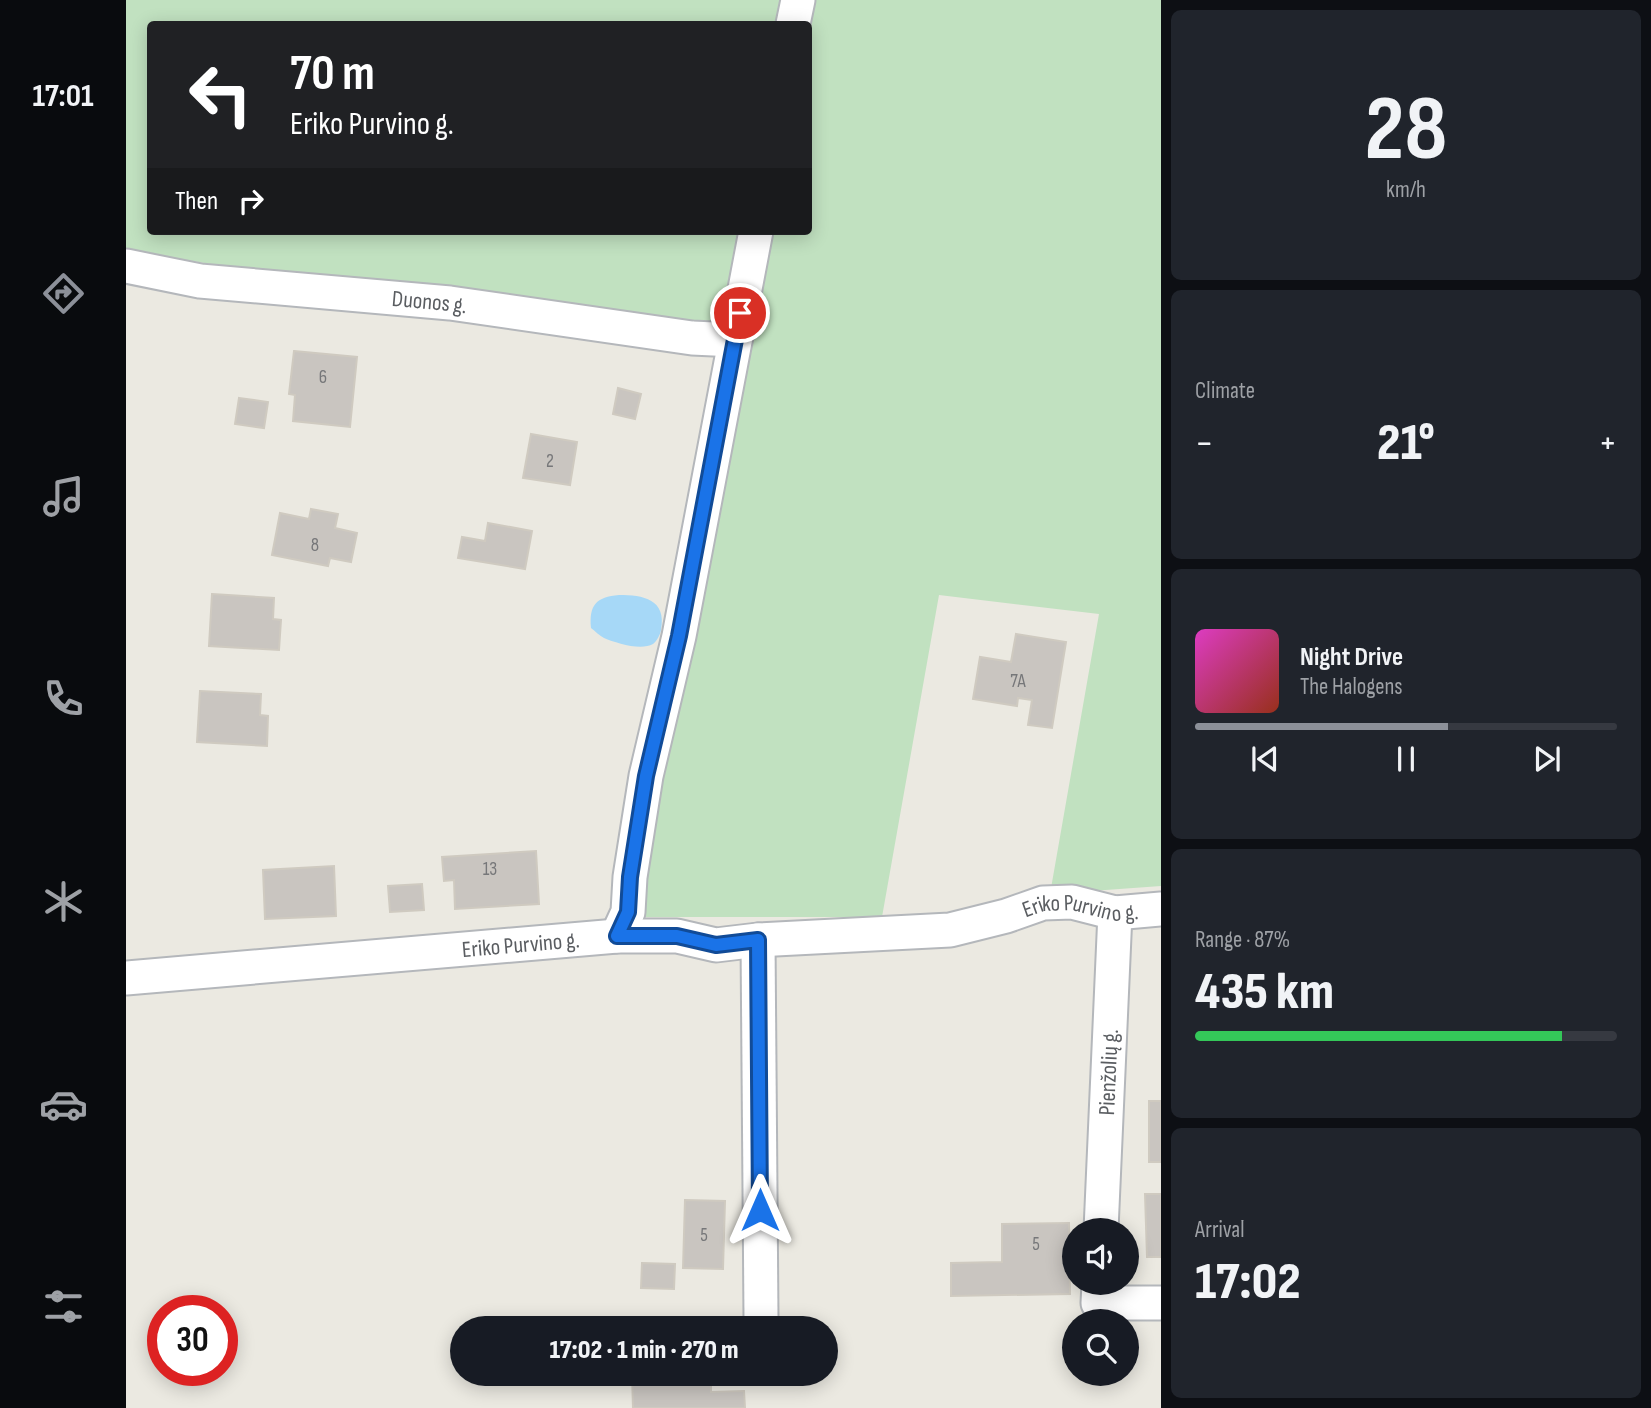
<!DOCTYPE html>
<html lang="en">
<head>
<meta charset="utf-8">
<style>
  :root { --surface:#171b24; --page:#20242c; --text:#f1f3f6; --muted:#9ea1a6; --line:#363941; --accent:#8c9099 }
  body { margin:0; font-family:"Sofia Sans Condensed",sans-serif; background:var(--page); color:var(--text); height:100vh; display:flex; flex-direction:column; font-size:26px; white-space:nowrap }
  * { box-sizing:border-box; margin:0 }
  p { font-size:23px; color:var(--muted) }
  .icon { flex:none; width:38px; height:38px; fill:none; stroke:currentColor; stroke-width:2; stroke-linecap:round; stroke-linejoin:round }
  .map { position:relative; flex:1; overflow:hidden }
  .sheet { display:flex; flex-direction:column; gap:10px; padding:10px; background:#0d0f14; width:490px }
  .sheet>* { flex:none }
  .guide { position:absolute; left:21px; top:21px; width:665px; height:214px; border-radius:7px; box-shadow:0 4px 18px #0003; background:#202124; color:#fff; overflow:hidden }
  .buttons { position:absolute; left:936px; top:1218px; display:grid; gap:14px }
  .buttons a { display:grid; place-items:center; width:77px; height:77px; border-radius:50%; background:var(--surface); box-shadow:0 4px 18px #0003; font-size:35px }
  .speed { position:absolute; left:21px; top:1295px; display:flex; gap:14px; font-size:35px; font-weight:700; text-align:center }
  .speed>* { display:grid; place-content:center; width:91px; height:91px; border-radius:50%; background:var(--surface); box-shadow:0 4px 18px #0003; line-height:1 }
  .speed .limit { border:10px solid #d22; background:#fff; color:#111 }
  .pin { position:absolute; display:grid; place-items:center; width:60px; height:60px; color:#fff; margin:-30px; border:4px solid #fff; border-radius:50%; box-shadow:0 2px 7px #0007 }
  .me { position:absolute; width:77px; margin:-38px; rotate:0deg; stroke-linejoin:round; filter:drop-shadow(0 0 5px #0008) }
  .turn { display:flex; align-items:center; gap:24px; height:147px; padding:0 28px; font-size:32px }
  .turn .icon { width:91px; height:91px; stroke-width:2.5 }
  .turn b { display:block; font-size:49px; line-height:60px }
  .then { display:flex; align-items:center; height:66px; padding:0 28px; background:#0003; gap:14px; font-size:26px }
  .big { font-size:52px; font-weight:800; line-height:1.1 }
  .sheet .widget { flex:1; display:flex; flex-direction:column; justify-content:center; gap:10px; min-width:0; padding:0 24px; border-radius:10px; background:var(--page) }
  .sheet .dial { align-items:center; gap:0 }
  .dial b { font-size:91px; line-height:1 }
  .song { display:flex; align-items:center; gap:21px }
  .cover { width:84px; height:84px; border-radius:10px; background:linear-gradient(135deg,hsl(310 70% 55%),hsl(10 70% 35%)) }
  .played { height:7px; border-radius:4px; background:linear-gradient(90deg,var(--accent) 60%,var(--line) 60%) }
  .keys { display:flex; justify-content:space-around; direction:ltr }
  .heat { display:flex; justify-content:space-between; align-items:center; font-size:38px; direction:ltr }
  .charge { height:10px; border-radius:5px; background:linear-gradient(90deg,#34c759 87%,var(--line) 0) }
  .trip { position:absolute; left:324px; top:1316px; width:388px; height:70px; border-radius:35px; background:var(--surface); box-shadow:0 4px 18px #0003; font-weight:800; line-height:70px; text-align:center }
  main { display:flex; flex:1; min-height:0 }
  .tab-bar { display:flex; flex-direction:column; width:126px; justify-content:space-around; align-items:center; background:#090b0e; color:var(--muted) }
  .tab-bar .icon { width:49px; height:49px }
  .tab-bar .selected { color:var(--accent) }
  .tab-bar b { font-size:32px; color:var(--text) }
  .map>svg:first-child { display:block }
</style>
</head>
<body>
<main>
<nav class="tab-bar">
<b>17:01</b>
<svg class="icon selected" aria-label="directions" viewBox="0 0 24 24"><path d="M12 3l9 9-9 9-9-9zM9 14v-3h6M13 9l2 2-2 2"/></svg>
<svg class="icon" aria-label="music" viewBox="0 0 24 24"><path d="M9 18V5l10-2v13"/><circle cx="6" cy="18" r="3"/><circle cx="16" cy="16" r="3"/></svg>
<svg class="icon" aria-label="phone" viewBox="0 0 24 24"><path d="M5 4h4l2 5-3 2q2 4 5 5l2-3 5 2v4C11 20 4 13 5 4z"/></svg>
<svg class="icon" aria-label="climate" viewBox="0 0 24 24"><path d="M12 3v18M4 7l16 10M4 17L20 7"/></svg>
<svg class="icon" aria-label="car" viewBox="0 0 24 24"><path d="M5 17H2v-5l4-1 3-4h7l3 4 3 1v5h-3M9 17h6M6 11h13"/><circle cx="7" cy="17" r="2"/><circle cx="17" cy="17" r="2"/></svg>
<svg class="icon" aria-label="filters" viewBox="0 0 24 24"><path d="M4 7h16M4 17h16"/><circle cx="9" cy="7" r="2"/><circle cx="15" cy="17" r="2"/></svg>
</nav>
<div class="map">
<svg width="1035" height="1408" viewBox="0 0 1035 1408">
  <rect width="100%" height="100%" fill="#ebe9e1"/>
  <path fill="#c1e1c0" fill-rule="evenodd" d="M0,0H1035V886L924,894L973,614L813,595L756,917H505L618,327L145,274L0,250ZM24,24H682V231H24Z"/>
  <path fill="#a6d8f7" d="M493,595C517,595 541,599 535,630C534,635 531,641 527,644C515,651 490,643 478,638C474,636 469,631 465,628C463,605 470,597 493,595Z"/>
  <g fill="#c9c5c0" stroke="#cfcac0" stroke-width="2">
    <polygon points="168,351 231,357 224,427 167,421 169,395 163,394"/>
    <polygon points="492,388 515,394 509,419 487,414"/>
    <polygon points="113,398 142,402 138,428 109,424"/>
    <polygon points="405,434 451,442 444,485 397,478"/>
    <polygon points="185,509 212,514 209,528 231,533 225,562 204,558 202,566 146,555 154,513 183,519"/>
    <polygon points="362,523 406,531 399,569 332,558 336,537 359,541"/>
    <polygon points="86,594 148,598 147,619 155,620 153,650 83,646"/>
    <polygon points="890,634 940,642 926,728 902,725 906,700 892,698 891,706 847,699 854,657 885,662"/>
    <polygon points="74,691 135,694 134,715 142,716 141,746 71,742"/>
    <polygon points="410,851 413,904 329,909 328,880 318,881 316,857"/>
    <polygon points="208,866 210,916 139,919 137,870"/>
    <polygon points="296,884 298,910 264,912 262,886"/>
    <rect x="1023" y="1101" width="12" height="61"/>
    <polygon points="1019,1194 1035,1194 1035,1257 1021,1257"/>
    <polygon points="559,1200 599,1201 597,1269 557,1268"/>
    <polygon points="943,1223 944,1294 825,1296 825,1263 876,1262 876,1224"/>
    <polygon points="516,1263 549,1264 548,1289 515,1288"/>
    <polygon points="506,1374 585,1374 585,1392 618,1391 619,1408 507,1408"/>
  </g>
  <g fill="none" stroke-linecap="round" stroke-linejoin="round">
    <g stroke="#b4b7bb" stroke-width="37">
      <g id="minor">
        <polyline points="667,24 672,0"/>
        <path id="s1" d="M0,266L74,281L324,303L566,338L609,340"/>
        <polyline points="491,936 502,912 504,877 520,776 553,636 630,231"/>
        <polyline points="632,940 635,1318"/>
        <path id="s2" d="M0,978L491,936H551L590,945L632,940L824,930L880,916L917,903L946,902L989,913L1035,909"/>
        <path id="s3" d="M975,1230L989,913"/>
        <polyline points="973,1283 972,1303 1035,1303"/>
      </g>
    </g>
    <use href="#minor" stroke="#fff" stroke-width="33"/>
  </g>
  <g fill="none" stroke-linecap="round" stroke-linejoin="round">
    <g stroke="#114b97" stroke-width="18">
      <polyline id="route" points="614,313 553,636 520,776 504,877 502,912 491,936 551,936 590,945 632,940 634,1210"/>
    </g>
    <use href="#route" stroke="#1a73e8" stroke-width="12"/>
  </g>
  <g text-anchor="middle" stroke-width="7" stroke-linejoin="round" paint-order="stroke">
    <g font-size="19" fill="#767779">
      <text x="197" y="383">6</text>
      <text x="424" y="467">2</text>
      <text x="189" y="551">8</text>
      <text x="892" y="687">7A</text>
      <text x="364" y="875">13</text>
      <text x="578" y="1241">5</text>
      <text x="910" y="1250">5</text>
    </g>
    <g font-size="23" fill="#5a5d61" stroke="#fff">
      <text dy="8" stroke="none"><textPath href="#s1" startOffset="306">Duonos g.</textPath></text>
      <text dy="8" stroke="none"><textPath href="#s2" startOffset="962">Eriko Purvino g.</textPath></text>
      <text dy="8" stroke="none"><textPath href="#s2" startOffset="396">Eriko Purvino g.</textPath></text>
      <text dy="8" stroke="none"><textPath href="#s3" startOffset="158">Pienžolių g.</textPath></text>
    </g>
  </g>
</svg>
<div class="buttons">
<a><svg class="icon" aria-label="sound" viewBox="0 0 24 24"><path d="M4 9h4l5-4v14l-5-4H4zM17 9q2 3 0 6"/></svg></a>
<a><svg class="icon" aria-label="search" viewBox="0 0 24 24"><circle cx="10" cy="10" r="6"/><path d="M15 15l6 6"/></svg></a>
</div>
<div class="speed"><div class="limit">30</div></div>
<div class="pin" style="left:614px;top:313px;background:#d93025"><svg class="icon" aria-label="arrive" viewBox="0 0 24 24"><path d="M6 21V4h12l-3 4 3 4H6"/></svg></div>
<svg class="me" style="left:634px;top:1210px" viewBox="-20 -20 40 40"><path d="M0-17L14 15 0 8-14 15z" fill="#1a73e8" stroke="#fff" stroke-width="4"/></svg>
<div class="trip">17:02 · 1 min · 270 m</div>
<div class="guide">
<div class="turn"><svg class="icon" aria-label="left" viewBox="0 0 24 24"><path d="M17 20v-9H6M10 6l-5 5 5 5"/></svg><div><b>70 m</b>Eriko Purvino g.</div></div>
<div class="then">Then<svg class="icon" aria-label="right" viewBox="0 0 24 24"><path d="M7 20v-9h11M14 6l5 5-5 5"/></svg></div>
</div>
</div>
<section class="sheet">
<div class="widget dial"><b>28</b><p>km/h</p></div>
<div class="widget"><p>Climate</p>
<div class="heat"><a>−</a><b class="big">21°</b><a>+</a></div>
</div>
<div class="widget">
<div class="song"><i class="cover"></i><div><b>Night Drive</b><p>The Halogens</p></div></div>
<div class="played"></div>
<div class="keys"><svg class="icon" aria-label="previous" viewBox="0 0 24 24"><path d="M18 5L8 12l10 7zM5 5v14"/></svg><svg class="icon" aria-label="pause" viewBox="0 0 24 24"><path d="M8 5v14M16 5v14"/></svg><svg class="icon" aria-label="next" viewBox="0 0 24 24"><path d="M6 5l10 7-10 7zM19 5v14"/></svg></div>
</div>
<div class="widget"><p>Range · 87%</p><b class="big">435 km</b><div class="charge"></div></div>
<div class="widget"><p>Arrival</p><b class="big">17:02</b></div>
</section>
</main>
</body>
</html>
